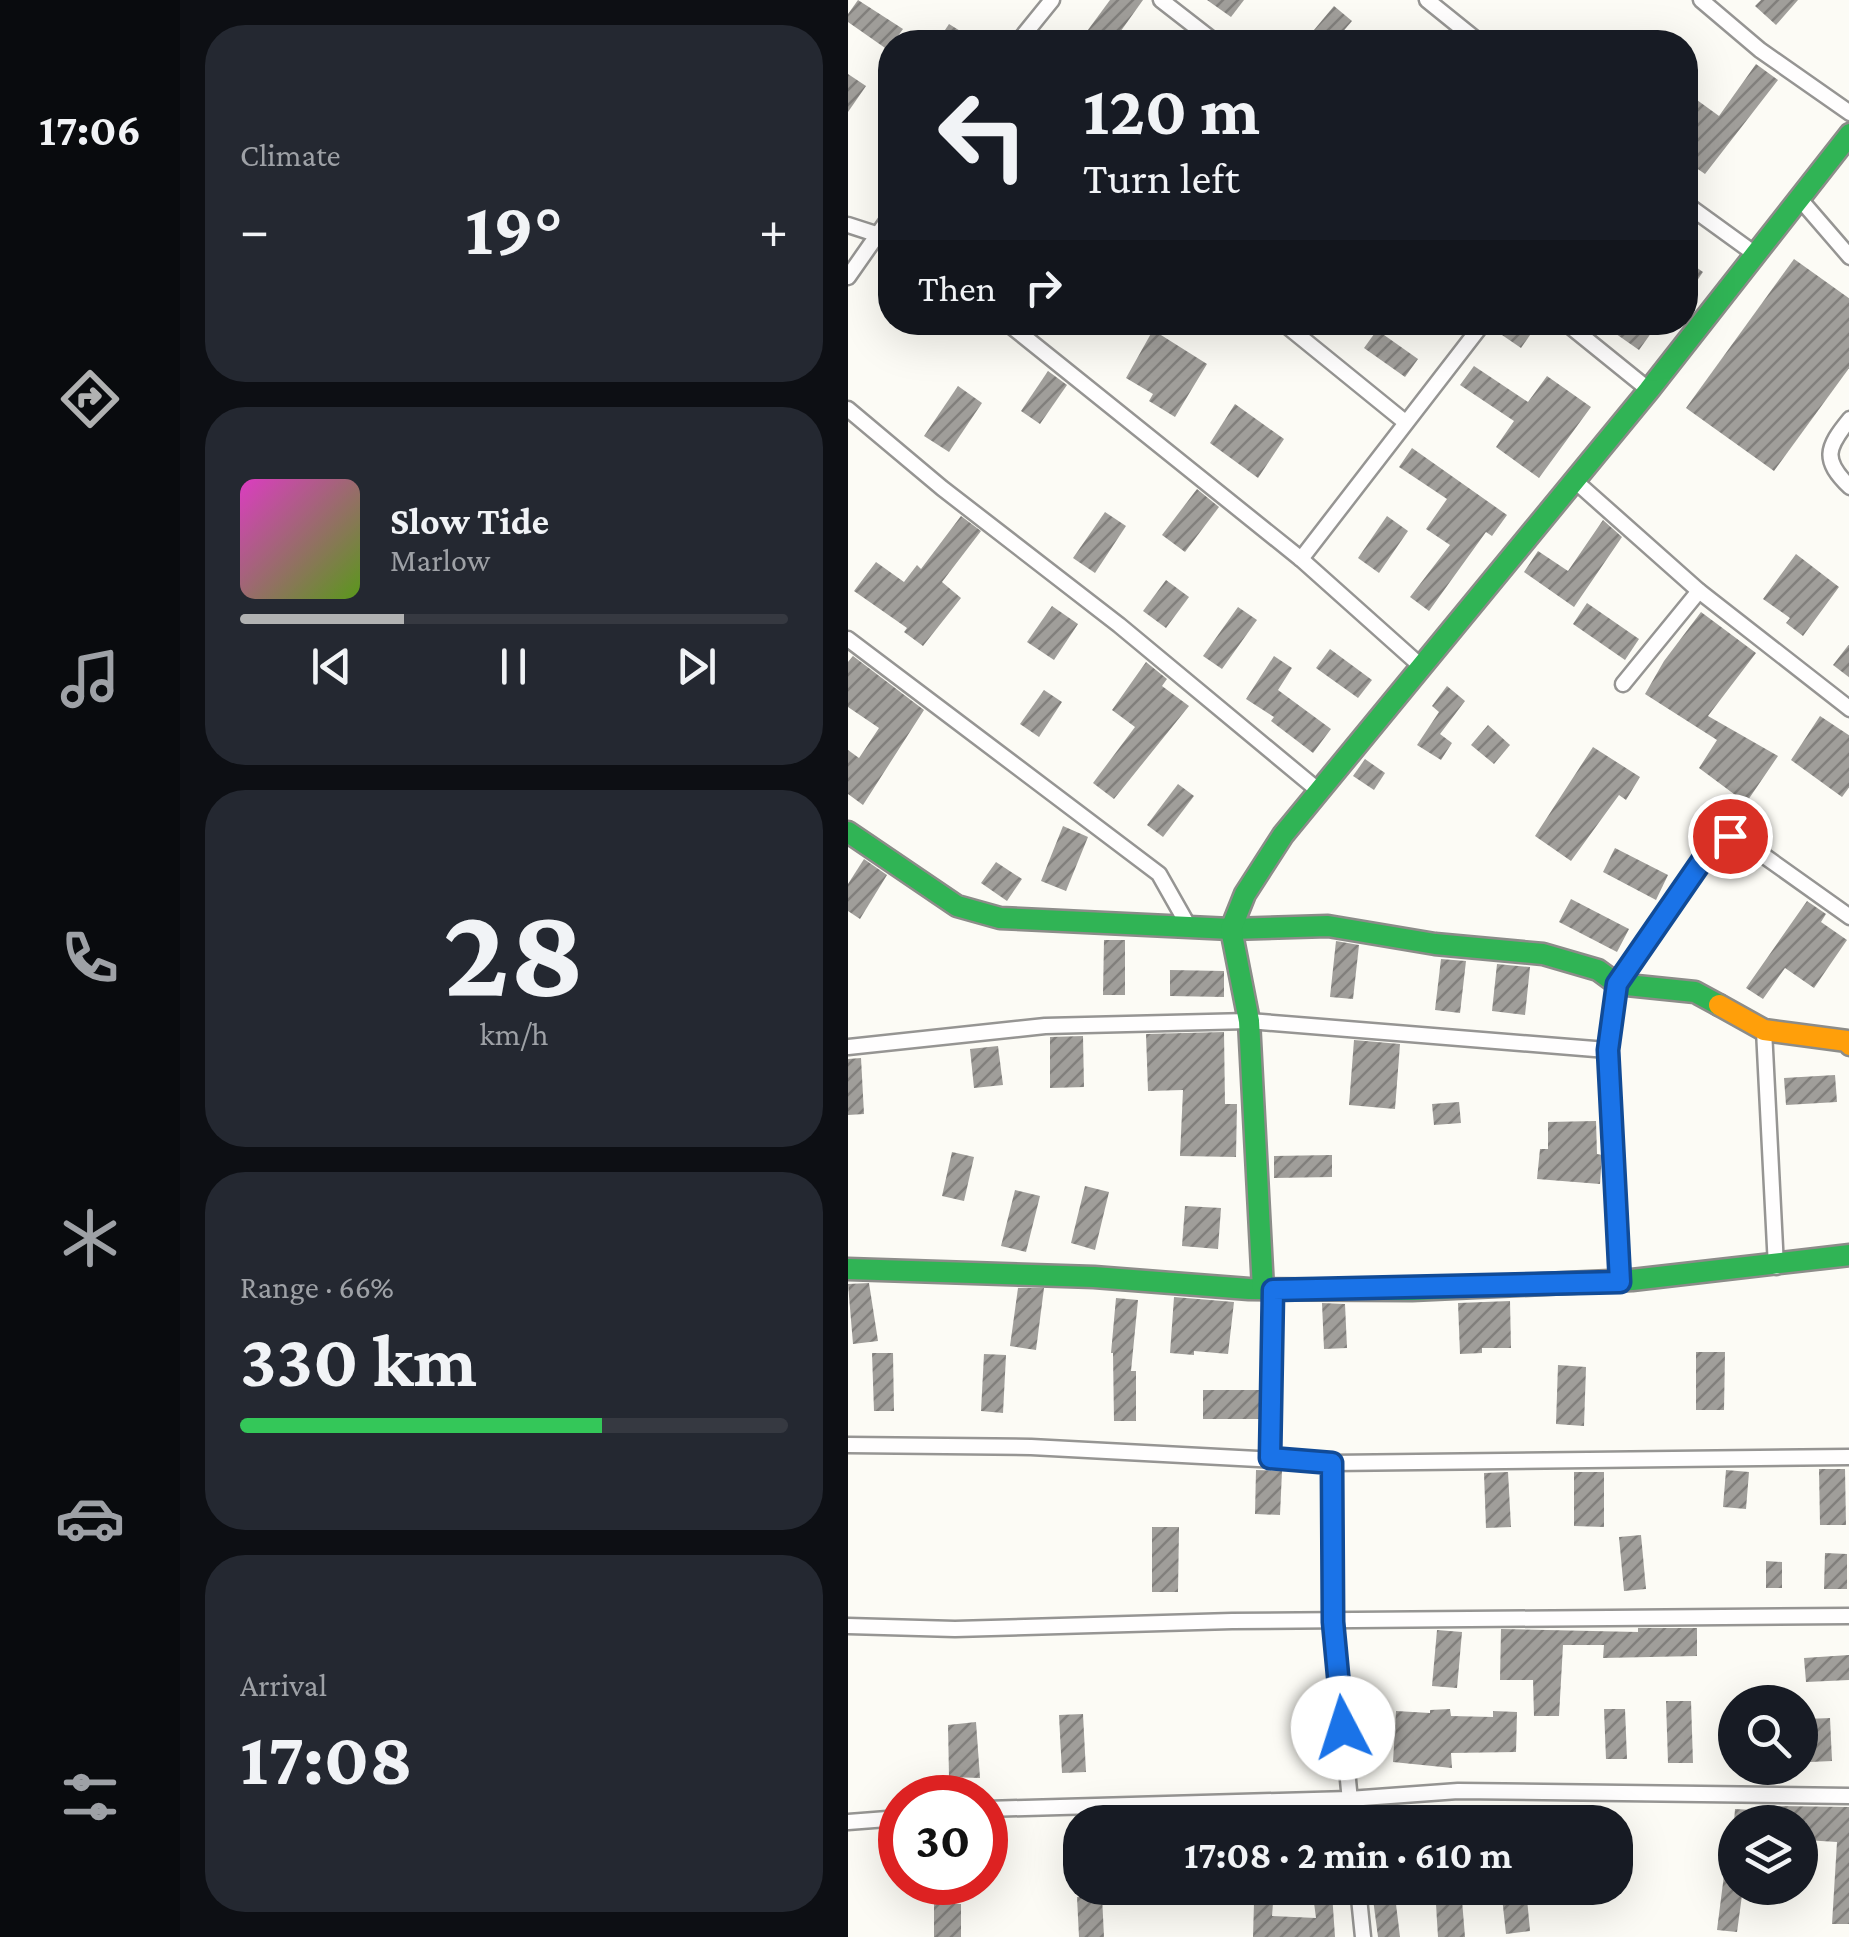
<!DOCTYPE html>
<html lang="en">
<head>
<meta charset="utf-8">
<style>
  :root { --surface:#171b24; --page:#242831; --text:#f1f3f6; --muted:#9ea1a6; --line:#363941; --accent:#b1b2b2 }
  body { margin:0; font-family:"Crimson Pro",serif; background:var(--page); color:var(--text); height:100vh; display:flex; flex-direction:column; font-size:38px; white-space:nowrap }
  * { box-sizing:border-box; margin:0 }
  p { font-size:32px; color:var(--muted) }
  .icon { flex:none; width:55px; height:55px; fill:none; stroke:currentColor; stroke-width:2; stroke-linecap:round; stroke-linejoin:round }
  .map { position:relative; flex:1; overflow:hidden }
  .side { display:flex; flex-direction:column; gap:25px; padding:25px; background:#0d0f14; width:668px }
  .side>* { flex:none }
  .banner { position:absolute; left:30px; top:30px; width:820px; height:305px; border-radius:40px; box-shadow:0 10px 40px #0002; background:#171b24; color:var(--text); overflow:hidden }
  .fabs { position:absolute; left:870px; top:1685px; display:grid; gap:20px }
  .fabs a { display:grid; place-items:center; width:100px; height:100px; border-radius:50%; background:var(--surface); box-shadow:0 10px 40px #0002; font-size:50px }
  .speed { position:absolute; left:30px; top:1775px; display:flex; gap:20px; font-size:50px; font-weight:700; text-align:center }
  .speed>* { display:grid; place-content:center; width:130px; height:130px; border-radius:50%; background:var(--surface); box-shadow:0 10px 40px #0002; line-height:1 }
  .speed .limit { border:15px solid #d22; background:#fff; color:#111 }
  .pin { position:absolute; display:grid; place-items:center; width:85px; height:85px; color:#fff; margin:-42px; border:5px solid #fff; border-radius:50%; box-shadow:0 2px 10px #0007 }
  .me { position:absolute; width:110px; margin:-55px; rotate:355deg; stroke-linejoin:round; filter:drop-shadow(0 0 8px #0008) }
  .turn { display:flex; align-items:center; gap:35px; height:210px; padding:0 40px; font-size:45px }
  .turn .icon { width:130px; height:130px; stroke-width:2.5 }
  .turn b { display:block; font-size:70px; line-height:85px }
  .then { display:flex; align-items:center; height:95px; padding:0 40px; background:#0003; gap:20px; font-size:38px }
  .big { font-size:75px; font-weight:700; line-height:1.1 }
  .side .tile { flex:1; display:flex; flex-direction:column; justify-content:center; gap:15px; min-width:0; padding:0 35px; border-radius:40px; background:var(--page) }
  .side .dial { align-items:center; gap:0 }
  .dial b { font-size:130px; line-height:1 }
  .song { display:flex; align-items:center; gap:30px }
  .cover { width:120px; height:120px; border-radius:15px; background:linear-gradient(135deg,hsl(310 70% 55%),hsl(90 70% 35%)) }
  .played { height:10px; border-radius:5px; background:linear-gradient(90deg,var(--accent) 30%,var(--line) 30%) }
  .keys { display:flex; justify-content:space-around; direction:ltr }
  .heat { display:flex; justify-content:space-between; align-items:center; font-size:55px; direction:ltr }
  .charge { height:15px; border-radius:8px; background:linear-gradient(90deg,#34c759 66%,var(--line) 0) }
  .trip { position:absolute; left:215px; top:1805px; width:570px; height:100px; border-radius:40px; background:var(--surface); box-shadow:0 10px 40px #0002; font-weight:700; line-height:100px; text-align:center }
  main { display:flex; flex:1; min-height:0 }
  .dock { display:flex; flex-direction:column; width:180px; justify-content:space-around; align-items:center; background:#090b0e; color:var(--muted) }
  .dock .icon { width:70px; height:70px }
  .dock .active { color:var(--accent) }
  .dock b { font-size:45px; color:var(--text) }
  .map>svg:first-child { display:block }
</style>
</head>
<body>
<main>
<nav class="dock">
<b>17:06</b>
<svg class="icon active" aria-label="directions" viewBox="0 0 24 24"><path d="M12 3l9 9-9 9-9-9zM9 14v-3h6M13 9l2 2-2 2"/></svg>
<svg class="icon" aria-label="music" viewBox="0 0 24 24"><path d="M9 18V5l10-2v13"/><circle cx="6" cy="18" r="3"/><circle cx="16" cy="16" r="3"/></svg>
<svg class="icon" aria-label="phone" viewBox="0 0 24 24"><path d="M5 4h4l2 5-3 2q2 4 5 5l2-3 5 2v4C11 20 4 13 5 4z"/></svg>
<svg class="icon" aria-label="climate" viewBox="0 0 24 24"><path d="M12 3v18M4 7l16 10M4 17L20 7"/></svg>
<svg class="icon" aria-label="car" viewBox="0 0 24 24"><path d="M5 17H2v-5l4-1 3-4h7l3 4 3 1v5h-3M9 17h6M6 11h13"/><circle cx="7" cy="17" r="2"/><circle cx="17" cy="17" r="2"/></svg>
<svg class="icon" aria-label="filters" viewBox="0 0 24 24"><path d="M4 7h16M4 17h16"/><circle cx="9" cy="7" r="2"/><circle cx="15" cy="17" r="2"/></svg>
</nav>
<section class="side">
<div class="tile"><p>Climate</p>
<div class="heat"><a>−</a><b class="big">19°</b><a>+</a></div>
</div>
<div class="tile">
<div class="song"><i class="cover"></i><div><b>Slow Tide</b><p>Marlow</p></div></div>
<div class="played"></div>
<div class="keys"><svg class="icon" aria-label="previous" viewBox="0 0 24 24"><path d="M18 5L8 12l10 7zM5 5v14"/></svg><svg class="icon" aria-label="pause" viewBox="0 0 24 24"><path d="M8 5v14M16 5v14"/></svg><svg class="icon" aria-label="next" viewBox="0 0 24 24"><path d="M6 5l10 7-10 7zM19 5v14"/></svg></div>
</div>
<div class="tile dial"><b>28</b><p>km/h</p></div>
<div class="tile"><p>Range · 66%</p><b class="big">330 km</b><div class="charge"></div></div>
<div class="tile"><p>Arrival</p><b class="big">17:08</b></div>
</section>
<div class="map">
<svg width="1002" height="1937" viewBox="0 0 1002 1937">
  <defs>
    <pattern id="building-hatch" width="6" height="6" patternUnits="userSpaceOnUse" patternTransform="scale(2.5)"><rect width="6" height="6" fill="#a09e9a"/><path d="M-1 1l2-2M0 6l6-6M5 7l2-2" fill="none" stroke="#817f7c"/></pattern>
  </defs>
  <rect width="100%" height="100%" fill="#fcfbf5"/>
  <g fill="url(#building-hatch)">
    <polygon points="10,0 55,29 40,50 0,22 0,14"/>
    <polygon points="262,0 295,0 265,42 241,42 234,38"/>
    <polygon points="359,0 396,0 383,17"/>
    <polygon points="913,0 950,0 928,25 907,6"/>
    <polygon points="486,6 504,21 486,42 456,42"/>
    <polygon points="101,24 130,42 89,42"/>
    <polygon points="908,64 930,80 857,174 838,161 838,92 871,116"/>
    <polygon points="0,74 18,86 0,112"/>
    <polygon points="946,259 1002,299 1002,367 926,471 838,408"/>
    <polygon points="838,260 855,272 838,297"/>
    <polygon points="662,322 691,322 673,348 654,335"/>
    <polygon points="751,322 811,322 791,350"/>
    <polygon points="305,330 359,364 327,417 301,401 305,394 278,378"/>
    <polygon points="529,330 570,359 557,377 516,348"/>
    <polygon points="626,366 680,402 699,376 743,407 691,478 648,447 666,421 612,385"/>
    <polygon points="200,371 219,385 192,424 173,411"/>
    <polygon points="110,386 134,403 101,452 76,436"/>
    <polygon points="387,404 436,439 410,478 362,443"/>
    <polygon points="564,448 659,515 644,536 638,532 581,611 562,597 602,545 578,529 599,499 551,467"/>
    <polygon points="349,489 371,507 337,552 314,535"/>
    <polygon points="257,512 278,526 247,573 225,558"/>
    <polygon points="113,516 133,531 94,582 113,598 75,646 56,632 59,628 6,591 28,562 56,582 69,565 73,569"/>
    <polygon points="539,516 560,531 531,573 510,558"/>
    <polygon points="755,520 774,537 726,607 676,572 690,551 720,571"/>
    <polygon points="948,554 991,587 955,636 938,623 942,618 915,599"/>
    <polygon points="318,580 341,597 318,628 295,611"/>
    <polygon points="739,603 791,639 777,660 725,624"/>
    <polygon points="204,606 230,624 206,660 179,642"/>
    <polygon points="390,607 409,620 374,669 355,656"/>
    <polygon points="853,612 908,653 860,716 930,756 898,803 851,768 869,740 797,694 816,661"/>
    <polygon points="1002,643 1002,678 985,665"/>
    <polygon points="482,649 524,680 510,698 468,668"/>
    <polygon points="5,656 76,710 15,805 0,794 0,750 11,758 31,728 0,707 0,662"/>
    <polygon points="426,656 444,668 430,690 483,729 465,753 423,721 426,717 398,699"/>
    <polygon points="298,662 319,679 314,686 341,706 266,799 245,783 287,727 264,710"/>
    <polygon points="599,686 617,701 592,734 604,743 593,760 569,745 591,712 584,706"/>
    <polygon points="196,690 214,702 191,737 172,724"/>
    <polygon points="972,716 1002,736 1002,786 994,797 943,760"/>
    <polygon points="640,725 662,745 646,764 623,745"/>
    <polygon points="745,747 792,777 778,800 771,795 723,861 687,836"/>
    <polygon points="517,759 537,773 526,790 505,776"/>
    <polygon points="330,784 346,796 315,837 299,825"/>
    <polygon points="215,826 240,837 218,891 193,881"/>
    <polygon points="767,848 820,875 808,900 755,872"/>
    <polygon points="16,859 39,875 12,919 0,911 0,884"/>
    <polygon points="148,862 174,879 159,901 133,883"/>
    <polygon points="723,899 781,929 769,952 711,922"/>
    <polygon points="959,901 978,914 973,922 999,940 966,988 937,968 915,999 898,988"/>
    <polygon points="256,940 277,940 277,995 255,995"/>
    <polygon points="488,941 511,945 505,999 482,997"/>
    <polygon points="593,959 618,961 612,1013 587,1010"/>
    <polygon points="649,964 682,967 677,1015 644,1011"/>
    <polygon points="322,970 376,971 376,997 322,996"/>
    <polygon points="376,1032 377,1104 389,1104 388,1157 332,1156 335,1090 300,1091 298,1034"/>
    <polygon points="235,1036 236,1087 202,1088 202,1037"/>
    <polygon points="506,1040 552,1044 547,1109 501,1105"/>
    <polygon points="150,1046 155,1085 126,1088 122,1049"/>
    <polygon points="13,1058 16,1114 0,1115 0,1059"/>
    <polygon points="987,1075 989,1102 938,1105 936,1078"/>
    <polygon points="611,1102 613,1123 586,1125 584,1104"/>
    <polygon points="748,1121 749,1154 754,1155 752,1184 689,1179 692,1149 700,1149 700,1122"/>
    <polygon points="104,1152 126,1157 116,1201 94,1196"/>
    <polygon points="484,1155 484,1177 426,1178 426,1156"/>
    <polygon points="237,1186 261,1192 247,1250 223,1243"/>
    <polygon points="167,1190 192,1196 178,1252 153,1246"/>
    <polygon points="337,1206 373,1208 370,1249 334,1246"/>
    <polygon points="21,1283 30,1341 5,1344 0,1284"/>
    <polygon points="170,1288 196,1288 188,1350 162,1346"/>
    <polygon points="326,1297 386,1302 380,1354 346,1351 346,1355 322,1353"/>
    <polygon points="268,1298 290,1300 283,1371 288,1371 288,1421 266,1421 265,1353 263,1353"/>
    <polygon points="662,1301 663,1348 634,1348 634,1353 612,1354 610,1303"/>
    <polygon points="474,1303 497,1304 499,1348 476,1349"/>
    <polygon points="848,1352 877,1352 876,1410 848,1410"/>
    <polygon points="24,1353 45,1353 46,1411 26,1411"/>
    <polygon points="136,1354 158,1355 155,1413 133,1411"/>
    <polygon points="710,1365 738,1367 736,1426 708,1424"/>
    <rect x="355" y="1390" width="56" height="29"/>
    <polygon points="971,1469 997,1469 998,1525 972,1525"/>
    <polygon points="408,1470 434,1471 432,1515 407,1514"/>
    <polygon points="878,1470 901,1472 898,1509 875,1507"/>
    <polygon points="660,1472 663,1527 638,1528 636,1473"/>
    <polygon points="726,1472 756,1472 756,1527 726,1526"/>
    <polygon points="304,1527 331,1527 330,1592 304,1592"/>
    <polygon points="793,1535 798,1589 776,1591 771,1537"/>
    <polygon points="977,1553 999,1554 999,1589 976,1589"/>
    <polygon points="918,1561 934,1562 934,1588 918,1588"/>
    <polygon points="790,1628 849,1628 849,1656 755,1658 756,1645 715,1645 711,1716 686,1716 685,1680 652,1680 653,1629 790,1632"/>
    <polygon points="589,1630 614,1632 609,1688 584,1686"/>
    <polygon points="1002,1655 1002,1680 958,1682 956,1658"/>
    <polygon points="818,1701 843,1701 845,1763 820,1763"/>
    <polygon points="602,1709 603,1716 645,1717 645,1711 669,1712 668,1752 603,1753 604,1768 545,1762 548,1711 582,1713 582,1710"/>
    <polygon points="756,1709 777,1709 779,1759 758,1759"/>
    <polygon points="235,1714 238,1772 214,1773 211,1715"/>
    <polygon points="982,1718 984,1761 962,1762 959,1719"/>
    <polygon points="128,1722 132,1778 101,1777 100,1725"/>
    <polygon points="922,1806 1002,1807 1002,1924 984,1924 989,1842 957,1840 958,1822 886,1822 887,1809 922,1811"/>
    <polygon points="603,1808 604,1822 584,1822 583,1811"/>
    <polygon points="876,1875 888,1877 888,1888 895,1888 889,1932 869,1930"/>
    <polygon points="587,1888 613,1888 617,1937 590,1937"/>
    <polygon points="653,1888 678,1888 682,1931 658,1934"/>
    <polygon points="484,1893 487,1937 405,1937 406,1903 425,1903 424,1916 468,1918 465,1895"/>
    <polygon points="254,1896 256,1937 231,1937 229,1897"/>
    <polygon points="547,1896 552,1937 530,1937 525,1899"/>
    <polygon points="86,1903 113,1904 113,1937 86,1937"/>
  </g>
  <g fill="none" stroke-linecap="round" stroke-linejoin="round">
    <g stroke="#969593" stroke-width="19">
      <g id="street">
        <polyline points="313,0 367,42"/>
        <polyline points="579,0 631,42"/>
        <polyline points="853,0 912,50 1002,113"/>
        <polyline points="170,42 204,0"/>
        <polyline points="951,198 1002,257"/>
        <polyline points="838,204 907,254"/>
        <polyline points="0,225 31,235 42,242"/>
        <polyline points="0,277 42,217"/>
        <polyline points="158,322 453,559 575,668"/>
        <polyline points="434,322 557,422"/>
        <polyline points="717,322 801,390"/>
        <polyline points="0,409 94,488 271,625 471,791"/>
        <path d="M1002,419C978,448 974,460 1002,487"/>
        <polyline points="726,480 851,591 1002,709"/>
        <polyline points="453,559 636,322"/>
        <polyline points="0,639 311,874 341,927"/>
        <polyline points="775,684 851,591"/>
        <polyline points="916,1030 928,1267"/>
        <polyline points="0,1047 197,1026 401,1021 759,1050"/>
        <polyline points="772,1282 759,1050 769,984 871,837 877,835 905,848 1002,917"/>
        <polyline points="0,1445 183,1447 484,1463 1002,1457"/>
        <polyline points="422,1458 425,1289"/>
        <polyline points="484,1463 485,1622 504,1822"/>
        <polyline points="0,1626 107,1629 384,1621 1002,1616"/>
        <polyline points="138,1809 501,1799 610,1791 1002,1796"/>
        <polyline points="0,1822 52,1818"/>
        <polyline points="510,1888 515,1937"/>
      </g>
    </g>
    <g stroke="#8c8c89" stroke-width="25">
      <g id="fast">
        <polyline points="0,832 109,906 152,918 383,929 480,926 587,944 695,954 750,970 769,984 847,992 871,1005"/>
        <polyline points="0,1269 246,1277 401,1289 564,1290 784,1280 1002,1255"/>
        <polyline points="415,1289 401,1021 383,929 397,894 435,835 801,390 1002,134"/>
      </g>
    </g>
    <g stroke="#8c8c89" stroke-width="25">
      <polyline id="slow" points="871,1005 916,1030 999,1041 1002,1045"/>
    </g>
    <use href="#street" stroke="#fffefe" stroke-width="14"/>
    <use href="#fast" stroke="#30b455" stroke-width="20"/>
    <use href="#slow" stroke="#ff9f0a" stroke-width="20"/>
  </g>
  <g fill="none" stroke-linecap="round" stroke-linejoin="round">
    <g stroke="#114b97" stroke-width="25">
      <polyline id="route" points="495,1728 485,1622 484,1463 422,1458 425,1290 772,1282 760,1050 769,984 871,836 882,836"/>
    </g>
    <use href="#route" stroke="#1a73e8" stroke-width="18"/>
  </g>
</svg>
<div class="fabs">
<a><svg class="icon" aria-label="search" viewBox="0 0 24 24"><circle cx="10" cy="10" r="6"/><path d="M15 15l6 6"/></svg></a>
<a><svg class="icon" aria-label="layers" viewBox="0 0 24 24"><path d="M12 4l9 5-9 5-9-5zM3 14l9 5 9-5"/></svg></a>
</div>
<div class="speed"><div class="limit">30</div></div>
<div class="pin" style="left:882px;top:836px;background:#d93025"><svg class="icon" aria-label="arrive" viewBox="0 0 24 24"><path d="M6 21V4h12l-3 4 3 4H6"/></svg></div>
<svg class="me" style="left:495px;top:1728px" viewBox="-20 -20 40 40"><circle r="19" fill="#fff"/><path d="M0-13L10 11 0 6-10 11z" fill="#1a73e8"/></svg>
<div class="trip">17:08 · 2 min · 610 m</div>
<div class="banner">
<div class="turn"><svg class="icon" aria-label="left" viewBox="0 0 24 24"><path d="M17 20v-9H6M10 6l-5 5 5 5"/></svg><div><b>120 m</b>Turn left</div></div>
<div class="then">Then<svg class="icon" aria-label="right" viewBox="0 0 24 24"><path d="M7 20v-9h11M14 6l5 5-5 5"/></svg></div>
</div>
</div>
</main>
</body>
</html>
